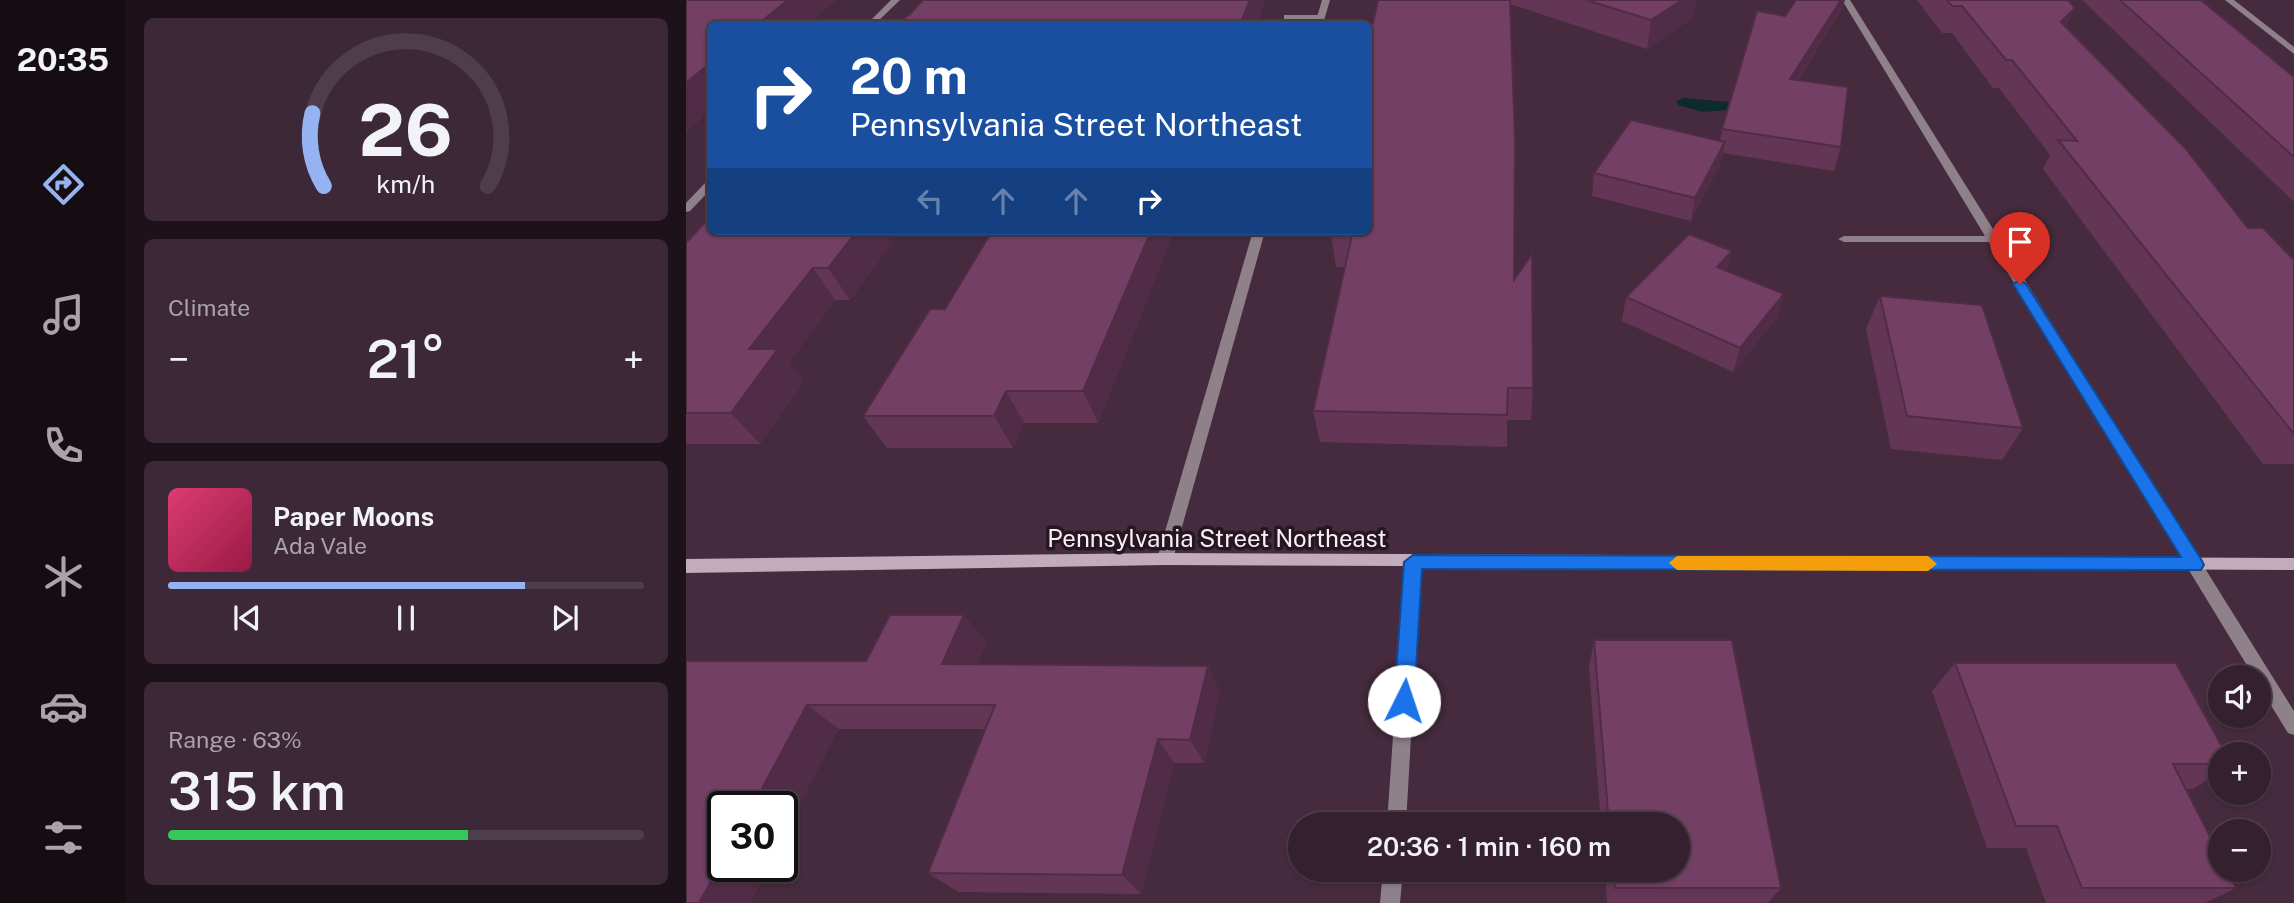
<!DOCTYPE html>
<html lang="en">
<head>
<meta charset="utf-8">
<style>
  :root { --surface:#34202e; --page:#3c2836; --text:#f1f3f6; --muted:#a9a3aa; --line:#4e3e4a; --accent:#95b2f1 }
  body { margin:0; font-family:"Public Sans",sans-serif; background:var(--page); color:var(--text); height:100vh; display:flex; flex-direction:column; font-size:26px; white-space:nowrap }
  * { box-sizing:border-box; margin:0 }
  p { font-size:23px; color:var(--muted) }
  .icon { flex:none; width:38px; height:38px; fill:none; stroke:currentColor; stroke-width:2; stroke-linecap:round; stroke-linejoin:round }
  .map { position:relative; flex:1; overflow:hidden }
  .sheet { display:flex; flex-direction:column; gap:18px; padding:18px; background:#1d1219; width:560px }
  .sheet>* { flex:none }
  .guide { position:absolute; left:21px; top:21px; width:665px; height:214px; border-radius:10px; box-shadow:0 2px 5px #0004,0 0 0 2px var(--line); background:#1a4fa0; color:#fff; overflow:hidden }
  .buttons { position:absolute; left:1522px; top:665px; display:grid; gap:14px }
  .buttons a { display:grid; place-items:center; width:63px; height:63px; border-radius:50%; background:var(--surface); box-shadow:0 2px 5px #0004,0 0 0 2px var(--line); font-size:35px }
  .speed { position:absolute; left:21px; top:791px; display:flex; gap:14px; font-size:35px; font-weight:700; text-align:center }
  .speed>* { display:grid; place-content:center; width:91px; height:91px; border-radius:50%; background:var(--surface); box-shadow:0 2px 5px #0004,0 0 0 2px var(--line); line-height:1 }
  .speed .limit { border:4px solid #111; border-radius:10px; background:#fff; color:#111 }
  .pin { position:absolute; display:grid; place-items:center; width:60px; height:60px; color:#fff; margin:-72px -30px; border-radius:50% 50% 50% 0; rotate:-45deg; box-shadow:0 0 7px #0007 }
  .pin .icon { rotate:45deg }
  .me { position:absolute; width:77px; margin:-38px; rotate:4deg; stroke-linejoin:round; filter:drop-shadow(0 0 5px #0008) }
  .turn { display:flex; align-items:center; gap:24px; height:147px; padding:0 28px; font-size:32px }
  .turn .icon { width:91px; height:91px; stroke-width:2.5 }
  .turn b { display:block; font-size:49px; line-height:60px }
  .lanes { display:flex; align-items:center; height:66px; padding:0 28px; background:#0003; justify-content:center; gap:35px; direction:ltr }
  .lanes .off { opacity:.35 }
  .big { font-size:52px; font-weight:600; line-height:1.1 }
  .sheet .widget { flex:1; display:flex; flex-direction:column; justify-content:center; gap:10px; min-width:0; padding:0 24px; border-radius:10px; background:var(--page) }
  .sheet .dial { align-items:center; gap:0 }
  .dial svg { height:182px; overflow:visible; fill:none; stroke:var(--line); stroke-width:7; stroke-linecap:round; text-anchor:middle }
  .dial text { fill:var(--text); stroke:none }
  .song { display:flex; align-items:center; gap:21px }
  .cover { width:84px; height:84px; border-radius:10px; background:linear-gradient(135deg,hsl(340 70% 55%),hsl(340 70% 35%)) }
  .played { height:7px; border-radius:4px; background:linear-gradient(90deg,var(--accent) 75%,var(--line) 75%) }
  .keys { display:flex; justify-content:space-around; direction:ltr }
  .heat { display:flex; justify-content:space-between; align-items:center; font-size:38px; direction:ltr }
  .charge { height:10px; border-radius:5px; background:linear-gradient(90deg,#34c759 63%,var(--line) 0) }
  .trip { position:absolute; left:602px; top:812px; width:402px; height:70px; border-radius:35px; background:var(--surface); box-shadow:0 2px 5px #0004,0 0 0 2px var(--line); font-weight:600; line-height:70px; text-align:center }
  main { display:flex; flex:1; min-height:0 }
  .tabs { display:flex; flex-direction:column; width:126px; justify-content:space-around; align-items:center; background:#150d12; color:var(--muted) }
  .tabs .icon { width:49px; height:49px }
  .tabs .on { color:var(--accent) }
  .tabs b { font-size:32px; color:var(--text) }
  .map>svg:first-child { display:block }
</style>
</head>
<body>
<main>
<nav class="tabs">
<b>20:35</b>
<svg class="icon on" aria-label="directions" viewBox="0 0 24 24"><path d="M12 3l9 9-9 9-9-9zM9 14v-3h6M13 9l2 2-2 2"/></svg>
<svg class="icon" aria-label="music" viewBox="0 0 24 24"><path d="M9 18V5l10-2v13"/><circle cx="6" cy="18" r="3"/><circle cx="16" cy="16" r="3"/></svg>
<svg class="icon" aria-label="phone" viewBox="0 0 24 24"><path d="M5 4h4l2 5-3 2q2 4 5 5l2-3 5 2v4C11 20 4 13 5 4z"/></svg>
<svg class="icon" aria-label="climate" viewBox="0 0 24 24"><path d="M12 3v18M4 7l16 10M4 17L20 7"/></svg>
<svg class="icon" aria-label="car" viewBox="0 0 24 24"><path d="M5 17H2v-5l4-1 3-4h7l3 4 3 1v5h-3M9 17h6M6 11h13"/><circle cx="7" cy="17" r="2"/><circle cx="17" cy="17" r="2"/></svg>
<svg class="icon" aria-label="filters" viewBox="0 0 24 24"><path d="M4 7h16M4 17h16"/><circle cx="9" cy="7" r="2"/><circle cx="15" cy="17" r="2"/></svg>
</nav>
<section class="sheet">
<div class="widget dial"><svg viewBox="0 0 100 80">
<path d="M14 69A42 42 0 1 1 86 69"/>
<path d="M14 69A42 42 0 0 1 9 37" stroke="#95b2f1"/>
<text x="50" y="56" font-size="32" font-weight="700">26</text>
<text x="50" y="72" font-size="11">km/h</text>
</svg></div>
<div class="widget"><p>Climate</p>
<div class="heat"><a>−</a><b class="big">21°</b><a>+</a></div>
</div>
<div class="widget">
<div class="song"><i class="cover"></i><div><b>Paper Moons</b><p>Ada Vale</p></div></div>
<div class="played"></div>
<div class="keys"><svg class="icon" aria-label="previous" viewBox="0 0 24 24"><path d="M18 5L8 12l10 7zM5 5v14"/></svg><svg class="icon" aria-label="pause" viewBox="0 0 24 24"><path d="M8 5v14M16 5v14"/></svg><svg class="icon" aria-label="next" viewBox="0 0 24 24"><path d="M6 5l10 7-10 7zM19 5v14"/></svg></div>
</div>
<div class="widget"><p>Range · 63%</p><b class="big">315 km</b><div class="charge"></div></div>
</section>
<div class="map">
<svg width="1608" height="903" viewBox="0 0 1608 903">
  <rect width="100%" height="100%" fill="#452b3d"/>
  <polygon fill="#0d2a2d" points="998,98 1042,102 1043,107 1041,110 1017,112 992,105 990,101"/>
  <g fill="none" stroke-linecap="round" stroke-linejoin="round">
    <g fill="#8f818a" fill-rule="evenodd">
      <polygon points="601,15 635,15 639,17 635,19 598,19 598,15"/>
      <polygon points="189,19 224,19 228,21 224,23 186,23 186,19"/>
    </g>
    <g fill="#8f818a" fill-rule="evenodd">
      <polygon points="205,0 214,0 189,24 181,24"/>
      <polygon points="636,0 644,0 637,24 629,24"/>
      <polygon points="1156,0 1164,0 1608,711 1608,735 1602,733 1573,686 1573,677 1568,677 1303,242 1158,242 1152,239 1158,236 1299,236"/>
      <polygon points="1539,0 1548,0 1608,47 1608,54"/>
      <polygon points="24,181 24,190 4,211 0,212 0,203 20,182"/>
      <polygon points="567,231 579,231 487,559 484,564 479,565 474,564 471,559"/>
      <polygon points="727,556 732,557 735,562 720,824 701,824 719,562 722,557"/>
      <polygon points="697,870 717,870 714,903 694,903"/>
    </g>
    <polygon fill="#c2abba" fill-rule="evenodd" points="479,553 1608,558 1608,570 479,565 0,573 0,559"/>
  </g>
  <g fill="#633656">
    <polygon points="692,0 1010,0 1007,18 961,49 824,4 828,280 847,388 845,420 821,420 821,447 634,442 627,411 659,267 650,267 645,235 682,231"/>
    <polygon points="1231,0 1382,0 1389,8 1380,27 1562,228 1608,260 1608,464 1577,464 1357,169 1364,155 1313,88 1307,88 1266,33 1256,33"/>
    <polygon points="1396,0 1515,0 1608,77 1608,202"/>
    <polygon points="1157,7 1112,80 1155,147 1148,171 1037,153 1034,165 1005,221 906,196 908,173 1034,141 1036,129 1099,16"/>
    <polygon points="24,231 214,231 164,300 149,300 103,363 118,381 74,444 0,444 0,243"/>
    <polygon points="478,257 412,423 338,423 327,448 201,448 177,416 259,309"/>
    <polygon points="1041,271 1098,294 1091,318 1047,372 936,321 940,297"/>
    <polygon points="1194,296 1337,428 1316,460 1205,449 1180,329"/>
    <polygon points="908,640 1095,888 1082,903 921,903 919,870 992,870 992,824 915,824 903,668"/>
    <polygon points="301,642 291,664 522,666 534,692 518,763 488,763 455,894 272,892 242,873 300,729 153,729 37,866 83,866 64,903 0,903 0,661 180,661"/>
    <polygon points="1269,663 1535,754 1535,771 1507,789 1500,789 1550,888 1519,903 1360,903 1340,848 1301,848 1246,691"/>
  </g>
  <g fill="#502c46">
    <polygon points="102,0 151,0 123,24 72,24"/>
    <polygon points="564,0 580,0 571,24 554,24"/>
    <polygon points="996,0 1010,0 1007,18 961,49 965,20"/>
    <polygon points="1155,0 1159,0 1157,7 1098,101 1104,79"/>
    <polygon points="1389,8 1376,35 1375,22"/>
    <polygon points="24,63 24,111 0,133 0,83"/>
    <polygon points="1039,142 1034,165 1005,221 1009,198"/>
    <polygon points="171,231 214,231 164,300 142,268"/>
    <polygon points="465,231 488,231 478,257 412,423 397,391"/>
    <polygon points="1046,251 1040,275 1031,267"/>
    <polygon points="127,268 149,300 103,363 118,381 74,444 45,413 63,349"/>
    <polygon points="1098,294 1091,318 1047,372 1054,348"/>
    <polygon points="320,391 338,423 327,448 308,416"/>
    <polygon points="278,615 301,642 281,690 256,664"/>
    <polygon points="522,666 534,692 518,763 504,740"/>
    <polygon points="121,705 153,729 96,840 96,807 66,807"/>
    <polygon points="472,739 488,763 455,894 436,875"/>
    <polygon points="37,860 37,866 83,866 64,903 13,903"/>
  </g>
  <g fill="#733f64" stroke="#502c46" stroke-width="2">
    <polygon points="0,0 102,0 72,24 24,24 24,63 0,83"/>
    <polygon points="237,0 564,0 554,24 209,24 223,15"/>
    <polygon points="692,0 824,0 829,139 828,280 846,254 847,388 822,388 821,415 627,411 666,235 645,235 645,231 682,231 682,45"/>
    <polygon points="900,0 996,0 965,20"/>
    <polygon points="1110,0 1155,0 1104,79 1162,87 1155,147 1036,129 1071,11 1099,16"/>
    <polygon points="1261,0 1382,0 1389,8 1375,22 1499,148 1562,228 1577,228 1608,260 1608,434 1372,140 1391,141 1326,60 1320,60 1276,6 1266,6"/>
    <polygon points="1434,0 1515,0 1608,77 1608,157"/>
    <polygon points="945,120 1039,142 1009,198 908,173"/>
    <polygon points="24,217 24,231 171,231 142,268 127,268 63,349 92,349 45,413 0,413 0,243"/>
    <polygon points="306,231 465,231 397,391 320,391 308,416 177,416 244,309 259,309"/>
    <polygon points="1003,234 1046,251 1031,267 1098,294 1054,348 940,297"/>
    <polygon points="1194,296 1296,305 1337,428 1221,416"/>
    <polygon points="204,615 278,615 256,664 522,666 504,740 472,739 436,875 242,873 309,705 121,705 66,807 37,807 37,860 13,903 0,903 0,661 180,661"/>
    <polygon points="908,640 1046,640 1095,888 929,888 927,870 992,870 992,824 923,824"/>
    <polygon points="1269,663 1490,663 1540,754 1535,754 1535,764 1487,764 1535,858 1535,870 1541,870 1550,888 1396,888 1371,826 1330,826"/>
  </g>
  <polygon fill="#1a73e8" stroke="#114b97" stroke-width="2" points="1334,280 1340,284 1515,559 1518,565 1515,570 736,569 728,701 725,708 718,711 711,708 708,701 718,562 727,555 1495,557 1327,284"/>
  <polygon fill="#f59e0b" points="991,556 1242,556 1251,564 1242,571 991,570 983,563"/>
  <g text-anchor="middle" stroke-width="7" stroke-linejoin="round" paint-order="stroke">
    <g font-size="24" fill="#feedf8" stroke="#241820">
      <text x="531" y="547">Pennsylvania Street Northeast</text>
    </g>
  </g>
</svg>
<div class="buttons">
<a><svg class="icon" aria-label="sound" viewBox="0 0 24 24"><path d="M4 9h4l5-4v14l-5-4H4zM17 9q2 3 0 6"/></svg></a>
<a>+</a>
<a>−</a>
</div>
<div class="speed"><div class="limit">30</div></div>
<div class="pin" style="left:1334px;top:284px;background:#d93025"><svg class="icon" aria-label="arrive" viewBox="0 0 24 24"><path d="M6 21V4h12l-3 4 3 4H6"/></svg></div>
<svg class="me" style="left:718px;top:701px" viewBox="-20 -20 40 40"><circle r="19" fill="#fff"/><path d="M0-13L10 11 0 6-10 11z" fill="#1a73e8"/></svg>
<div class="trip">20:36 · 1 min · 160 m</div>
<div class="guide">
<div class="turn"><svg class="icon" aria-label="right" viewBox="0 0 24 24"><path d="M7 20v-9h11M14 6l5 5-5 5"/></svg><div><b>20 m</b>Pennsylvania Street Northeast</div></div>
<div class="lanes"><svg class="icon off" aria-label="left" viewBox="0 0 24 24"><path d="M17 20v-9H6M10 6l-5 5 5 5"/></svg><svg class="icon off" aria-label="ahead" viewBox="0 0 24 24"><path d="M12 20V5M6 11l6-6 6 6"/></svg><svg class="icon off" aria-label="ahead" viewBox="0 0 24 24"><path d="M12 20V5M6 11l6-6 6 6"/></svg><svg class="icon" aria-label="right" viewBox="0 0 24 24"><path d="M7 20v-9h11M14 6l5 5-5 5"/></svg></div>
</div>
</div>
</main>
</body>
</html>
